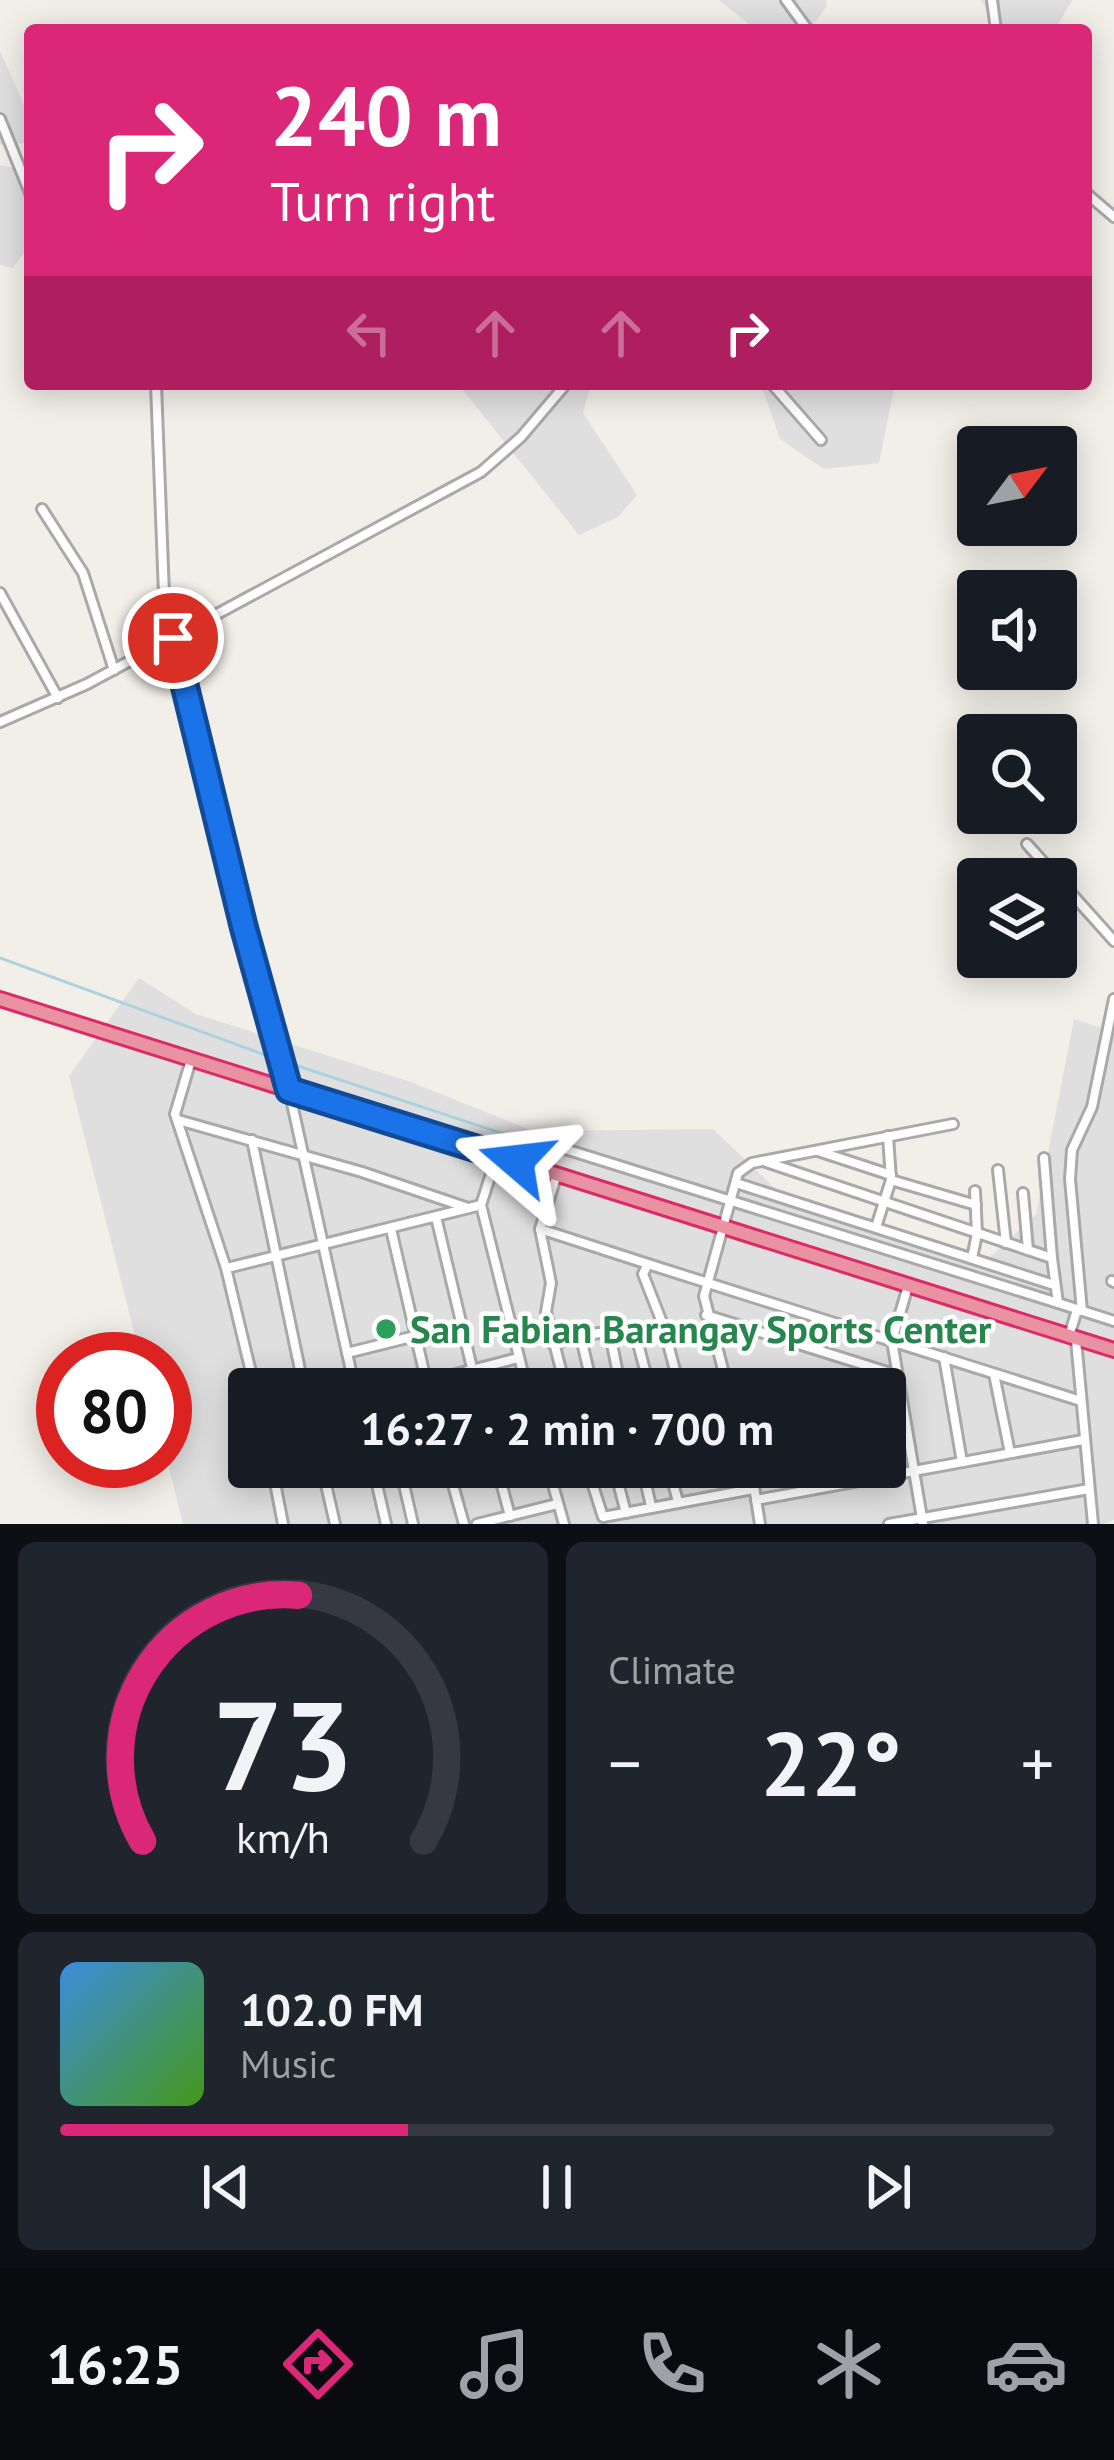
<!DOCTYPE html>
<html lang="en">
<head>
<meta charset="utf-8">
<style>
  :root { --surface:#171b24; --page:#20242c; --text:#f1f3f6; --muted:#9ea1a6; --line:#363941; --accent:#db2777 }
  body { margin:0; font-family:"PT Sans",sans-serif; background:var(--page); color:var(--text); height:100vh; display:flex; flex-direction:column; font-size:45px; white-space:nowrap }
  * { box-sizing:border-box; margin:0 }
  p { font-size:39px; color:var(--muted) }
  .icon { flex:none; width:66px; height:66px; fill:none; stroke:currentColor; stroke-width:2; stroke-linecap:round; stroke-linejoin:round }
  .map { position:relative; height:1524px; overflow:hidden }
  .sheet { display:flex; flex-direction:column; gap:18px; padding:18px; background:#0d0f14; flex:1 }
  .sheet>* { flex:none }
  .banner { position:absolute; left:24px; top:24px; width:1068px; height:366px; border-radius:12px; box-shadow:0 6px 30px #0003; background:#db2777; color:#fff; overflow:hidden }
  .needle { width:78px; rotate:58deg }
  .buttons { position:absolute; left:957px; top:426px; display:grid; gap:24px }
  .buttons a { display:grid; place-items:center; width:120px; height:120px; border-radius:12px; background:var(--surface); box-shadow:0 6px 30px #0003; font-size:60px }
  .speed { position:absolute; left:36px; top:1332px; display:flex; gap:24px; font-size:60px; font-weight:700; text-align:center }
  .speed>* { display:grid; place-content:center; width:156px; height:156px; border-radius:50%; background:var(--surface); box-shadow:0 6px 30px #0003; line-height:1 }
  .speed .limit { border:18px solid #d22; background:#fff; color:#111 }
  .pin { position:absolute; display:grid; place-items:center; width:102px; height:102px; color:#fff; margin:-51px; border:6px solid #fff; border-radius:50%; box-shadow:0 3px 12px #0007 }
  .me { position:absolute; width:132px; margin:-66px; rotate:287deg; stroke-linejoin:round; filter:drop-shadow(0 0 9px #0008) }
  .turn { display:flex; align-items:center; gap:42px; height:252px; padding:0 48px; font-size:54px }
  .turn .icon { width:156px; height:156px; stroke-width:2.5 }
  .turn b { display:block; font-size:84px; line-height:102px }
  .lanes { display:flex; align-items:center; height:114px; padding:0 48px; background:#0003; justify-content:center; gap:60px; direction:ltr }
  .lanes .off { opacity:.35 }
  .big { font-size:90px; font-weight:800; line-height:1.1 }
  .sheet .card { flex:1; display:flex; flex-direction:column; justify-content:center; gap:18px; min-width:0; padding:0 42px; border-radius:18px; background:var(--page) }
  .sheet .dial { align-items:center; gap:0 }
  .dial svg { height:312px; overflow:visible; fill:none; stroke:var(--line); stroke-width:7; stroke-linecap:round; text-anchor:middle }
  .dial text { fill:var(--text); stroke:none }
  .song { display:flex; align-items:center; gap:36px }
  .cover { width:144px; height:144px; border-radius:18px; background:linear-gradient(135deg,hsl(210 70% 55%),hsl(100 70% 35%)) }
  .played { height:12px; border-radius:6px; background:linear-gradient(90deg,var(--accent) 35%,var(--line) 35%) }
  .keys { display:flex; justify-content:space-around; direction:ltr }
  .heat { display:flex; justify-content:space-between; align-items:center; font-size:66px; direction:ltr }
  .sheet .tiles { flex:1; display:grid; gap:18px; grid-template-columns:1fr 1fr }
  .card:last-child { grid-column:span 2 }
  .trip { position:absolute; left:228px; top:1368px; width:678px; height:120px; border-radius:12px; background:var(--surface); box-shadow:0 6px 30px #0003; font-weight:800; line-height:120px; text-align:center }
  .tabs { display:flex; height:192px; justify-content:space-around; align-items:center; background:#090b0e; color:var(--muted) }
  .tabs .icon { width:84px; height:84px }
  .tabs .on { color:var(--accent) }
  .tabs b { font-size:54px; color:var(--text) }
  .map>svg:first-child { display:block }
</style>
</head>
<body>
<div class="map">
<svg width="1114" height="1524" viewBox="0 0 1114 1524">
  <rect width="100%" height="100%" fill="#f2efe9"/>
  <g fill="#e0dfdf" fill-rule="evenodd">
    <polygon points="719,0 826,0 827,6 809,30 756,30"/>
    <polygon points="981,0 1072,0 1055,30 998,30"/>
    <polygon points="0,51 30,118 30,143 0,144"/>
    <polygon points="0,165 30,171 30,245 13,268 0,265"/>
    <polygon points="458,384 591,384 583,413 637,495 618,517 579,535"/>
    <polygon points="761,384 895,384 879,463 824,469 780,439"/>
    <path d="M139,978L196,1014L411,1082L533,1131L713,1129L798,1210L990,1257L1036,1214L1074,1019L1114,1032V1520L1104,1524H183L165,1452V1359H141L69,1076ZM249,1389H885V1467H249Z"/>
  </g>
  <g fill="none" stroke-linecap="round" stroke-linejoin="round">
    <g stroke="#aad3df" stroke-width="3">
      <polyline points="0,958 276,1059"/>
      <polyline points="286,1062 519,1139"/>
      <polyline points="531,1143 625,1172"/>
      <polyline points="657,1182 724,1203"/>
      <polyline points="733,1206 774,1218"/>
    </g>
    <g stroke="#a9a9a9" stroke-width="14">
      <g id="minor">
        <polyline points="786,0 808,30"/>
        <polyline points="992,0 996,30"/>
        <polyline points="0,119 30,193"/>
        <polyline points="1086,193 1114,217"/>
        <polyline points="156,384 165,621 173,638 244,929 289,1090 355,1389"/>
        <polyline points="772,384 821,440"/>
        <polyline points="42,509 83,573 114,670"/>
        <polyline points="0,593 58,698"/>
        <polyline points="0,722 87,684 481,472 521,437 566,384"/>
        <polyline points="1027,844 1114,941"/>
        <polyline points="191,1060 175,1114 226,1268 255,1389"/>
        <polyline points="178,1120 362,1172 468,1208"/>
        <polyline points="252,1140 304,1389"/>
        <polyline points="818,1151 891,1175"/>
        <polyline points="497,1155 481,1205 527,1389"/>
        <polyline points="1044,1158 1052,1258"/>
        <polyline points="516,1161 521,1143 533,1139 1058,1303"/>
        <polyline points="766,1162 1052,1258 1058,1303 1114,1321"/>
        <polyline points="998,1170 1006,1243"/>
        <polyline points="557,1174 540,1229 551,1283 546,1312 566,1389"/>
        <polyline points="891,1180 976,1205"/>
        <polyline points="736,1183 1054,1285"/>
        <polyline points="1023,1193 1028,1250"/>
        <polyline points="436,1217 477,1389"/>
        <polyline points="876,1227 891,1180 888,1136"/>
        <polyline points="391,1229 428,1389"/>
        <polyline points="540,1229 648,1264"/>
        <polyline points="972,1258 977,1234 975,1191"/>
        <polyline points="227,1268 481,1205"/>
        <polyline points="1112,1281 1114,1282"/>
        <polyline points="908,1286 892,1341 923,1524"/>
        <polyline points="1082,1311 1070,1179 1072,1150 1092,1107 1114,999"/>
        <polyline points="706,1315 897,1375"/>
        <polyline points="663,1325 643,1274 648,1264 1081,1401"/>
        <polyline points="610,1334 638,1331"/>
        <polyline points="1069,1336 1077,1310"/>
        <polyline points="581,1338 593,1389"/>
        <polyline points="1076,1340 1093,1524"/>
        <polyline points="553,1344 598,1333 610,1334 621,1389"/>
        <polyline points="347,1353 415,1336"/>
        <polyline points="944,1357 962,1462"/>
        <polyline points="994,1374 1010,1453"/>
        <polyline points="398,1389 518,1358"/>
        <polyline points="650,1389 636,1336 644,1329 663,1325 680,1389"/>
        <polyline points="728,1389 704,1296 738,1173 752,1163 953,1124"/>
        <polyline points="885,1428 904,1425"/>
        <polyline points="272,1467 283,1524"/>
        <polyline points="322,1467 335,1524"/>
        <polyline points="373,1467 386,1524"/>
        <polyline points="400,1467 413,1524"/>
        <polyline points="448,1467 464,1524"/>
        <polyline points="497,1467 510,1516"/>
        <polyline points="548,1467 564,1524"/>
        <polyline points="587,1467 603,1517 753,1489"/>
        <polyline points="614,1467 626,1513"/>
        <polyline points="642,1467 651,1506"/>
        <polyline points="669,1467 678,1502"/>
        <polyline points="751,1467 760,1524"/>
        <polyline points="756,1500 1083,1440"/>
        <polyline points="477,1524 557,1504"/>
        <polyline points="889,1524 1089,1489"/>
      </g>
    </g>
    <g stroke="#dc2a67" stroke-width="18">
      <polyline id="highway" points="0,999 1114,1350"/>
    </g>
    <use href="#minor" stroke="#fff" stroke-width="8"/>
    <use href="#highway" stroke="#e892a2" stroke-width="12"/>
  </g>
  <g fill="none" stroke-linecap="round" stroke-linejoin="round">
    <g stroke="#114b97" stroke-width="30">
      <polyline id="route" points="173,638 244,928 289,1090 516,1161"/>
    </g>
    <use href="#route" stroke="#1a73e8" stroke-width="21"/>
  </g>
  <circle fill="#2e9e5b" stroke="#fff" stroke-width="4.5" cx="386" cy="1329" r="12"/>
  <g text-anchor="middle" stroke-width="9" stroke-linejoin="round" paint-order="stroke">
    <g font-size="39" font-weight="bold" fill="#27864d" stroke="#fff" text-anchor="start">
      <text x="410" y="1343">San Fabian Barangay Sports Center</text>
    </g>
  </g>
</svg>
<div class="buttons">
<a><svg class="needle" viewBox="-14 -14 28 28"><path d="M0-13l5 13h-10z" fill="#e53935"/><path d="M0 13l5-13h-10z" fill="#9ea1a6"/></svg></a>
<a><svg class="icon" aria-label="sound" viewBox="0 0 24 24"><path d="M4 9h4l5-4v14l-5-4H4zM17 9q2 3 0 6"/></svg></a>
<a><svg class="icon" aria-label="search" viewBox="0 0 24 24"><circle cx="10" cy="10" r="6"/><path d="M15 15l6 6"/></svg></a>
<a><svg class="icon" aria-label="layers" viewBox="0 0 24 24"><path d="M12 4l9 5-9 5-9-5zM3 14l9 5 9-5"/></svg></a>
</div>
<div class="speed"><div class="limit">80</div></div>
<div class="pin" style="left:173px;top:638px;background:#d93025"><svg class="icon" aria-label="arrive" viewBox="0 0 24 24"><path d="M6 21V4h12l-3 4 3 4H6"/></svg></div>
<svg class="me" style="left:516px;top:1161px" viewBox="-20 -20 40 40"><path d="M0-17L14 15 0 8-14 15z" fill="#1a73e8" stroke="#fff" stroke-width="4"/></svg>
<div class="trip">16:27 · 2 min · 700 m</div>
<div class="banner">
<div class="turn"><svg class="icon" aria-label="right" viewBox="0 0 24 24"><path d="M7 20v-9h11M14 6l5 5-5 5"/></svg><div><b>240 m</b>Turn right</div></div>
<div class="lanes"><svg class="icon off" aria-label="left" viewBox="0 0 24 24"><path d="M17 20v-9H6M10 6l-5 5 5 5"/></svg><svg class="icon off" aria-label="ahead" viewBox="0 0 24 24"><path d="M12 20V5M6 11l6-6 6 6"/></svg><svg class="icon off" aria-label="ahead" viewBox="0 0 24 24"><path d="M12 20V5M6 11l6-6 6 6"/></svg><svg class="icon" aria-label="right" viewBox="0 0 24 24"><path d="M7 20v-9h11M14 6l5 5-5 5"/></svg></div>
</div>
</div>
<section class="sheet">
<div class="tiles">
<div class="card dial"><svg viewBox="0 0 100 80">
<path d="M14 69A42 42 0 1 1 86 69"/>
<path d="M14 69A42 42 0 0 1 54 6" stroke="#db2777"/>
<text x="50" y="56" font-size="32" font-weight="700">73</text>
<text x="50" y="72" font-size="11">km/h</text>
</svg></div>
<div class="card"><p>Climate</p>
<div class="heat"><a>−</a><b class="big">22°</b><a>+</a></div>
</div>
<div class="card">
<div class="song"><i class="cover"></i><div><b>102.0 FM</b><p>Music</p></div></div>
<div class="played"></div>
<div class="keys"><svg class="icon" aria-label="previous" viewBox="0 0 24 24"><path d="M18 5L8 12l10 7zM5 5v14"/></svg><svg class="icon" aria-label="pause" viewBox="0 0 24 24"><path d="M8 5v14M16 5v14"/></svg><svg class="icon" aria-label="next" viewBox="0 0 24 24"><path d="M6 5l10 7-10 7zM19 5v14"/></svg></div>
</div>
</div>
</section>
<nav class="tabs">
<b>16:25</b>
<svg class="icon on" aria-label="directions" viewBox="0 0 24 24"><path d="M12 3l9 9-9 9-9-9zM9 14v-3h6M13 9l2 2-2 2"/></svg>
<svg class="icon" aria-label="music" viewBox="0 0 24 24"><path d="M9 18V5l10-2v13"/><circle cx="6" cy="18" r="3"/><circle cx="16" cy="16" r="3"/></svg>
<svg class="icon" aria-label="phone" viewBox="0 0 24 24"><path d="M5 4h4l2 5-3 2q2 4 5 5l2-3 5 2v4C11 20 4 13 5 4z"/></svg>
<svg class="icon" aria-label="climate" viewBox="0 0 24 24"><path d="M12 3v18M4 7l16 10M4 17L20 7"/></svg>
<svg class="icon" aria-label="car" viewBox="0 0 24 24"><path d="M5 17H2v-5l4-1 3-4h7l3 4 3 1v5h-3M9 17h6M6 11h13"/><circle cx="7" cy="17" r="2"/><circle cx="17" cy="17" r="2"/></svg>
</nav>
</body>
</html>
